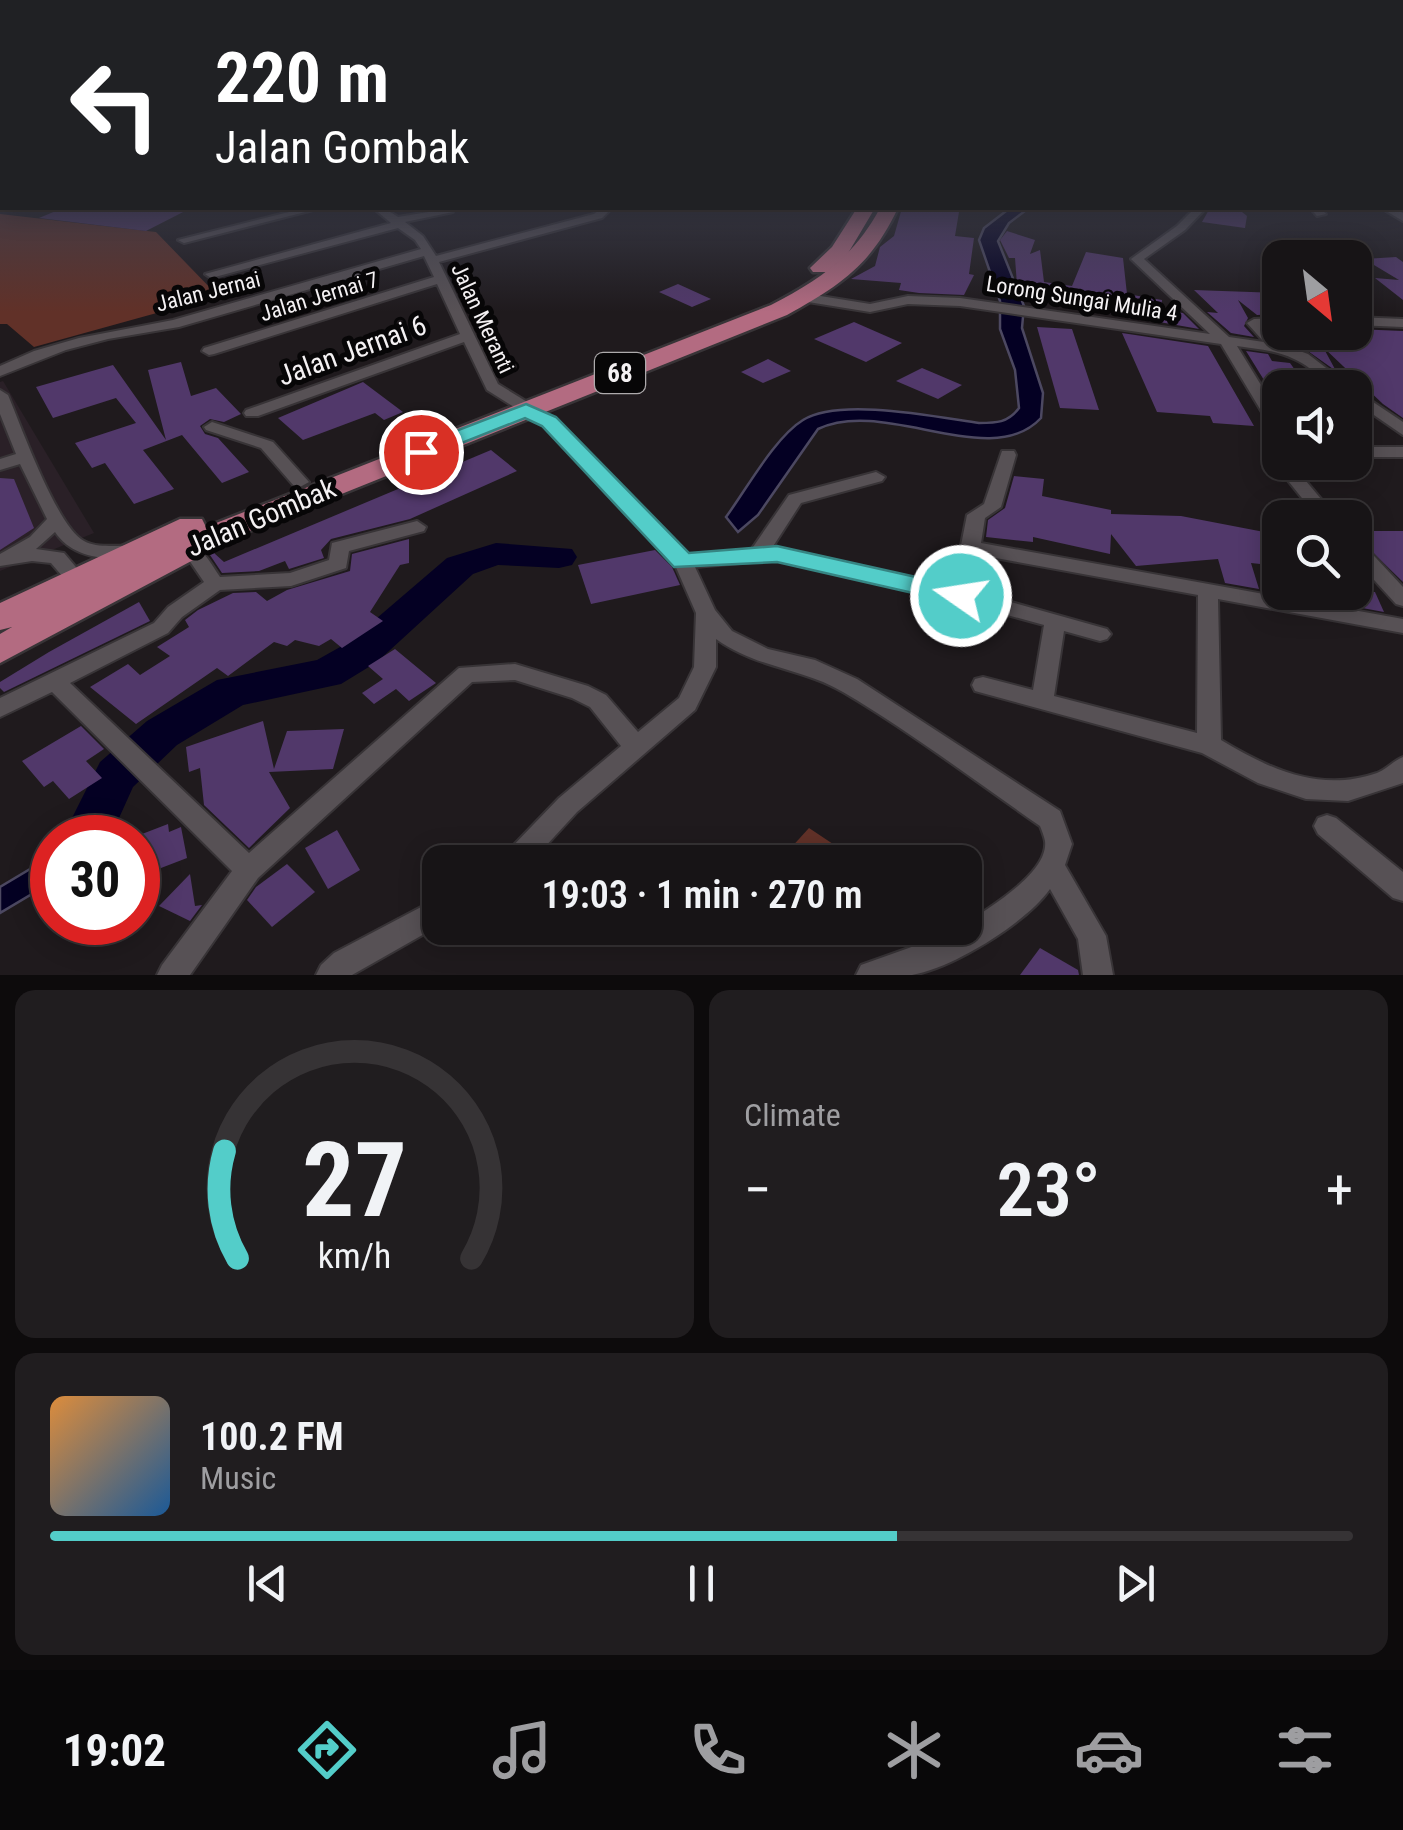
<!DOCTYPE html>
<html lang="en">
<head>
<meta charset="utf-8">
<style>
  :root { --surface:#171416; --page:#201d1f; --text:#f1f3f6; --muted:#9e9ea1; --line:#363335; --accent:#53cdc9 }
  body { margin:0; font-family:"Roboto Condensed",sans-serif; background:var(--page); color:var(--text); height:100vh; display:flex; flex-direction:column; font-size:38px; white-space:nowrap }
  * { box-sizing:border-box; margin:0 }
  p { font-size:32px; color:var(--muted) }
  .icon { flex:none; width:55px; height:55px; fill:none; stroke:currentColor; stroke-width:2; stroke-linecap:round; stroke-linejoin:round }
  .map { position:relative; height:975px; overflow:hidden }
  .drawer { display:flex; flex-direction:column; gap:15px; padding:15px; background:#0d0b0c; flex:1 }
  .drawer>* { flex:none }
  .guide { position:absolute; left:0px; top:0px; width:1405px; height:210px; box-shadow:0 5px 25px #0003,0 0 0 2px var(--line); background:#202124; color:#fff; overflow:hidden }
  .needle { width:65px; rotate:151deg }
  .buttons { position:absolute; left:1262px; top:240px; display:grid; gap:20px }
  .buttons a { display:grid; place-items:center; width:110px; height:110px; border-radius:20px; background:var(--surface); box-shadow:0 5px 25px #0003,0 0 0 2px var(--line); font-size:50px }
  .speed { position:absolute; left:30px; top:815px; display:flex; gap:20px; font-size:50px; font-weight:700; text-align:center }
  .speed>* { display:grid; place-content:center; width:130px; height:130px; border-radius:50%; background:var(--surface); box-shadow:0 5px 25px #0003,0 0 0 2px var(--line); line-height:1 }
  .speed .limit { border:15px solid #d22; background:#fff; color:#111 }
  .pin { position:absolute; display:grid; place-items:center; width:85px; height:85px; color:#fff; margin:-42px; border:5px solid #fff; border-radius:50%; box-shadow:0 2px 10px #0007 }
  .me { position:absolute; width:110px; margin:-55px; rotate:283deg; stroke-linejoin:round; filter:drop-shadow(0 0 8px #0008) }
  .turn { display:flex; align-items:center; gap:35px; height:210px; padding:0 50px; font-size:45px }
  .turn .icon { width:130px; height:130px; stroke-width:2.5 }
  .turn b { display:block; font-size:70px; line-height:85px }
  .big { font-size:75px; font-weight:600; line-height:1.1 }
  .drawer .tile { flex:1; display:flex; flex-direction:column; justify-content:center; gap:15px; min-width:0; padding:0 35px; border-radius:20px; background:var(--page) }
  .drawer .dial { align-items:center; gap:0 }
  .dial svg { height:260px; overflow:visible; fill:none; stroke:var(--line); stroke-width:7; stroke-linecap:round; text-anchor:middle }
  .dial text { fill:var(--text); stroke:none }
  .song { display:flex; align-items:center; gap:30px }
  .cover { width:120px; height:120px; border-radius:15px; background:linear-gradient(135deg,hsl(30 70% 55%),hsl(210 70% 35%)) }
  .played { height:10px; border-radius:5px; background:linear-gradient(90deg,var(--accent) 65%,var(--line) 65%) }
  .keys { display:flex; justify-content:space-around; direction:ltr }
  .heat { display:flex; justify-content:space-between; align-items:center; font-size:55px; direction:ltr }
  .drawer .tiles { flex:1; display:grid; gap:15px; grid-template-columns:1fr 1fr }
  .tile:last-child { grid-column:span 2 }
  .trip { position:absolute; left:422px; top:845px; width:560px; height:100px; border-radius:20px; background:var(--surface); box-shadow:0 5px 25px #0003,0 0 0 2px var(--line); font-weight:600; line-height:100px; text-align:center }
  .tabs { display:flex; height:160px; justify-content:space-around; align-items:center; background:#090809; color:var(--muted) }
  .tabs .icon { width:70px; height:70px }
  .tabs .active { color:var(--accent) }
  .tabs b { font-size:45px; color:var(--text) }
  .map>svg:first-child { display:block }
</style>
</head>
<body>
<div class="map">
<svg width="1403" height="975" viewBox="0 0 1403 975">
  <rect width="100%" height="100%" fill="#1f1a1d"/>
  <polygon fill="#2a2027" points="3,381 94,533 0,571 0,382"/>
  <g fill="#613128">
    <polygon points="0,214 156,232 218,296 34,347 7,324 0,324"/>
    <polygon points="809,828 860,862 778,862"/>
  </g>
  <g fill="#040023" stroke="#4c4861" stroke-width="2.5">
    <path d="M1010,208H1029L1009,223L998,241L1024,306L1022,328L1043,393L1041,418C991,472 885,397 818,429L758,515L738,532L726,517C746,490 775,437 803,420C839,397 937,417 979,423C996,423 1008,423 1019,408L1015,370L1000,329V301L979,240L984,228Z"/>
    <path d="M114,756L136,774L103,834L100,837L64,838C80,811 104,785 114,756Z"/>
    <polygon points="52,856 52,882 0,913 0,887"/>
  </g>
  <g fill="none" stroke-linecap="round" stroke-linejoin="round">
    <polygon fill="#040023" fill-rule="evenodd" points="496,543 572,549 577,557 572,565 559,568 498,565 473,574 377,662 341,684 243,705 177,745 133,787 110,838 62,838 100,762 147,721 217,680 317,660 349,642 447,558"/>
  </g>
  <g fill="#51386a">
    <polygon points="63,208 191,208 146,231 39,218"/>
    <polygon points="902,208 951,208 950,211 959,212 955,236 974,238 969,274 974,275 964,295 919,293 899,290 901,283 851,279 875,266 880,247 894,236"/>
    <polygon points="1210,208 1237,208 1247,216 1245,228 1202,222"/>
    <polygon points="1007,231 1035,240 1030,254 1040,250 1044,282 1072,286 1086,252 1123,258 1127,294 1162,300 1161,310 1183,313 1199,329 1029,299 1031,286 1021,285 1019,281 1017,285 1015,258 1009,258 1000,240"/>
    <polygon points="1396,257 1403,262 1403,300 1375,278 1399,280 1364,259"/>
    <polygon points="678,284 711,299 692,307 659,292"/>
    <polygon points="1194,290 1280,293 1280,314 1257,315 1238,300 1248,318 1244,326 1254,337 1231,333 1207,312 1218,313"/>
    <polygon points="854,322 902,343 866,362 814,339"/>
    <polygon points="1037,327 1072,329 1099,410 1060,408"/>
    <polygon points="1355,329 1403,331 1403,418 1383,404 1323,347 1336,371 1281,332 1355,332"/>
    <polygon points="1122,333 1208,346 1254,426 1213,423 1210,416 1157,412"/>
    <polygon points="1246,351 1268,354 1272,361 1290,363 1308,388 1280,388 1280,406"/>
    <polygon points="768,359 791,371 763,383 741,372"/>
    <polygon points="181,362 191,396 216,388 241,414 224,422 210,419 200,426 205,434 218,438 249,472 222,483 182,435 143,450 174,489 134,504 105,463 92,468 75,443 136,423 116,398 53,418 36,387 113,365 166,440 148,370"/>
    <polygon points="922,368 962,385 938,399 896,381"/>
    <polygon points="363,382 403,412 384,420 375,413 303,440 278,418"/>
    <polygon points="491,450 517,471 410,519 331,539 321,550 324,558 289,569 285,561 259,571 222,573 210,555 214,553 224,562"/>
    <polygon points="1014,476 1044,479 1042,496 1111,510 1111,514 1181,516 1280,535 1280,566 1251,563 1259,589 1225,583 1218,559 1136,566 1111,534 1110,554 1033,537 1033,542 986,537 988,520 1005,508"/>
    <polygon points="0,478 14,479 34,528 0,550"/>
    <polygon points="1355,531 1403,531 1403,582 1358,538"/>
    <polygon points="409,539 409,563 400,565 370,612 383,621 342,648 331,639 319,646 295,640 287,646 274,642 228,676 217,668 136,724 90,687 128,664 140,675 170,656 157,647 189,627 185,620 198,610 233,593 256,592 267,601 287,590 350,571 352,554"/>
    <polygon points="655,550 672,567 680,585 591,604 578,565"/>
    <polygon points="1291,592 1375,592 1384,612 1291,595"/>
    <polygon points="139,602 150,621 4,692 0,688 0,682 49,652"/>
    <polygon points="395,649 436,683 409,701 396,689 374,704 362,693 383,679 368,666"/>
    <polygon points="263,721 274,769 287,731 344,729 333,769 269,772 290,808 249,848 204,805 200,768 189,772 186,747"/>
    <polygon points="81,726 104,749 86,761 102,778 69,799 53,781 44,787 22,761"/>
    <polygon points="168,824 169,832 181,827 187,858 148,873 142,834"/>
    <polygon points="337,830 360,870 328,889 305,848"/>
    <polygon points="287,864 315,892 272,927 247,900 256,887"/>
    <polygon points="190,874 195,906 202,905 190,921 159,906"/>
    <polygon points="1040,948 1078,970 1079,975 1020,975"/>
  </g>
  <g fill="none" stroke-linecap="round" stroke-linejoin="round">
    <g stroke="#383437" stroke-width="4">
      <g id="minor">
        <rect x="1402" y="189" width="1" height="6"/>
        <polygon points="305,208 321,208 184,243 178,240"/>
        <path d="M373,208H384L398,217L453,208V212L405,222L423,236L436,256L594,214L601,208H612L602,218L439,262L498,384L555,419L688,555L751,550L789,495L876,472L885,477L882,481L801,503L772,548L953,586L967,515L984,504L1002,451H1014L1016,455L1001,507L985,518L981,543L1403,619V633L1218,599L1221,740C1269,769 1320,793 1377,773C1387,769 1393,761 1403,757V783L1348,801L1306,799L1258,783L1202,753L975,691L972,685L975,679L983,677L1033,690L1044,625L960,602L777,560L695,567L715,610L732,631L768,649L815,660L857,679L1060,811L1072,844L1065,865L1106,936L1113,975H1083L1078,939L1050,889C1026,923 953,968 912,975C894,975 874,975 856,975L861,965L965,928V924C988,908 1049,873 1045,841C1044,836 1042,831 1040,826C975,781 911,732 843,692C802,668 756,668 716,639V667L695,710L577,812L531,862H501L505,854L559,798L621,746L590,707L572,698L515,680L472,682L258,878L190,975H157L162,965L232,871L52,692L0,717V698L154,623L168,607L204,582L189,560L177,549L179,545C200,541 210,562 220,577L290,573L329,560L332,543L417,521L426,527L424,531L349,551L346,568L291,586L220,590L182,617L168,633L70,683L249,853L459,668L515,664L588,686L606,695L638,732L679,698L694,667L696,613L675,565L543,425L487,390L464,342L258,416H246L244,413L246,410L460,334L437,284L214,354L209,355L202,351L204,348L434,277L424,256L179,327L108,339L66,350L0,376V366L34,351L79,338L173,320L421,249L415,240L398,228L211,278L205,274L391,223ZM979,555L1198,595L1197,733L1054,696L1064,631L1100,641L1107,639L1111,634L1107,629L972,591Z"/>
        <path d="M1195,208H1206L1185,230L1144,259L1229,337L1264,342L1247,323L1254,319L1280,318V326L1265,327L1283,345L1308,354L1352,388C1320,388 1320,370 1294,359C1276,350 1256,349 1237,346L1280,416V434L1272,429L1221,344L960,306L908,304L870,312L802,301L796,297L802,293L870,304L908,296L960,298L1210,334L1131,259L1177,226Z"/>
        <polygon points="1310,208 1321,208 1326,214 1317,216"/>
        <polygon points="1381,208 1393,208 1403,213 1403,221"/>
        <polygon points="1355,317 1403,319 1403,327 1355,325"/>
        <path d="M0,390L8,395C21,426 57,527 84,541C100,550 123,543 140,547L143,551L140,555C110,562 73,559 55,532L36,549L64,553L86,579L83,584H69L51,563L32,561L0,566V554L30,537L47,519L20,464L0,470V459L16,454L0,414Z"/>
        <polygon points="1355,390 1403,422 1403,435 1355,402"/>
        <polygon points="212,422 273,442 309,482 300,487 294,486 261,448 206,430 204,427"/>
        <rect x="1355" y="447" width="48" height="10"/>
        <polygon points="1280,457 1280,462 1290,462 1337,518 1318,518 1273,462"/>
        <polygon points="1355,541 1362,543 1403,587 1403,606 1396,604 1355,559"/>
        <polygon points="1327,815 1336,818 1403,872 1403,901 1393,898 1318,834 1314,826 1318,818"/>
        <polygon points="440,897 440,925 352,975 316,975 321,965 334,953"/>
      </g>
    </g>
    <g stroke="#383437" stroke-width="5">
      <g id="primary">
        <polygon points="857,208 875,208 847,255 827,272 813,272 810,268 832,247"/>
        <path d="M880,208H898C871,265 841,285 787,315L242,534L0,663V634L12,627L0,630V603L180,519H202L206,527L771,305C819,280 854,257 880,208Z"/>
      </g>
    </g>
    <use href="#minor" fill="#575155" fill-rule="evenodd"/>
    <use href="#primary" fill="#b36b81" fill-rule="evenodd"/>
  </g>
  <linearGradient id="sky" x2="0" y2="1"><stop stop-color="#110e10"/><stop offset="0.56" stop-color="#3c3e4c"/><stop offset="1" stop-color="#3c3e4c" stop-opacity="0"/></linearGradient>
  <rect width="1403" height="312" fill="url(#sky)"/>
  <polygon fill="#53cdc9" stroke="#368583" stroke-width="2.5" points="526,404 556,417 689,553 777,546 961,587 970,589 974,596 970,602 961,604 777,562 674,567 542,426 525,418 429,456 414,456 410,452 414,447"/>
  <g text-anchor="middle" stroke-width="10" stroke-linejoin="round" paint-order="stroke">
    <g font-size="22" fill="#f4f1f3" stroke="#070607">
      <text transform="translate(208 291) rotate(-14)" y="8">Jalan Jernai</text>
      <text transform="translate(319 296) rotate(-17)" y="8">Jalan Jernai 7</text>
      <text transform="translate(1082 298) rotate(9)" y="8">Lorong Sungai Mulia 4</text>
      <text transform="translate(483 318) rotate(65)" y="8">Jalan Meranti</text>
    </g>
    <rect fill="#070607" stroke="#adaaac" stroke-width="2.5" x="595" y="353" width="50" height="40" rx="8"/>
    <g font-size="25" font-weight="bold" fill="#f4f1f3">
      <text x="620" y="382">68</text>
    </g>
    <g font-size="28" fill="#f4f1f3" stroke="#070607">
      <text transform="translate(352 350) rotate(-20)" y="10">Jalan Jernai 6</text>
      <text transform="translate(261 517) rotate(-23)" y="10">Jalan Gombak</text>
    </g>
  </g>
</svg>
<div class="buttons">
<a><svg class="needle" viewBox="-14 -14 28 28"><path d="M0-13l5 13h-10z" fill="#e53935"/><path d="M0 13l5-13h-10z" fill="#9e9ea1"/></svg></a>
<a><svg class="icon" aria-label="sound" viewBox="0 0 24 24"><path d="M4 9h4l5-4v14l-5-4H4zM17 9q2 3 0 6"/></svg></a>
<a><svg class="icon" aria-label="search" viewBox="0 0 24 24"><circle cx="10" cy="10" r="6"/><path d="M15 15l6 6"/></svg></a>
</div>
<div class="speed"><div class="limit">30</div></div>
<div class="pin" style="left:421px;top:452px;background:#d93025"><svg class="icon" aria-label="arrive" viewBox="0 0 24 24"><path d="M6 21V4h12l-3 4 3 4H6"/></svg></div>
<svg class="me" style="left:961px;top:596px" viewBox="-20 -20 40 40"><circle r="17" fill="#53cdc9" stroke="#fff" stroke-width="3"/><path d="M0-11L8 9 0 5-8 9z" fill="#fff"/></svg>
<div class="trip">19:03 · 1 min · 270 m</div>
<div class="guide">
<div class="turn"><svg class="icon" aria-label="left" viewBox="0 0 24 24"><path d="M17 20v-9H6M10 6l-5 5 5 5"/></svg><div><b>220 m</b>Jalan Gombak</div></div>
</div>
</div>
<section class="drawer">
<div class="tiles">
<div class="tile dial"><svg viewBox="0 0 100 80">
<path d="M14 69A42 42 0 1 1 86 69"/>
<path d="M14 69A42 42 0 0 1 10 36" stroke="#53cdc9"/>
<text x="50" y="56" font-size="32" font-weight="700">27</text>
<text x="50" y="72" font-size="11">km/h</text>
</svg></div>
<div class="tile"><p>Climate</p>
<div class="heat"><a>−</a><b class="big">23°</b><a>+</a></div>
</div>
<div class="tile">
<div class="song"><i class="cover"></i><div><b>100.2 FM</b><p>Music</p></div></div>
<div class="played"></div>
<div class="keys"><svg class="icon" aria-label="previous" viewBox="0 0 24 24"><path d="M18 5L8 12l10 7zM5 5v14"/></svg><svg class="icon" aria-label="pause" viewBox="0 0 24 24"><path d="M8 5v14M16 5v14"/></svg><svg class="icon" aria-label="next" viewBox="0 0 24 24"><path d="M6 5l10 7-10 7zM19 5v14"/></svg></div>
</div>
</div>
</section>
<nav class="tabs">
<b>19:02</b>
<svg class="icon active" aria-label="directions" viewBox="0 0 24 24"><path d="M12 3l9 9-9 9-9-9zM9 14v-3h6M13 9l2 2-2 2"/></svg>
<svg class="icon" aria-label="music" viewBox="0 0 24 24"><path d="M9 18V5l10-2v13"/><circle cx="6" cy="18" r="3"/><circle cx="16" cy="16" r="3"/></svg>
<svg class="icon" aria-label="phone" viewBox="0 0 24 24"><path d="M5 4h4l2 5-3 2q2 4 5 5l2-3 5 2v4C11 20 4 13 5 4z"/></svg>
<svg class="icon" aria-label="climate" viewBox="0 0 24 24"><path d="M12 3v18M4 7l16 10M4 17L20 7"/></svg>
<svg class="icon" aria-label="car" viewBox="0 0 24 24"><path d="M5 17H2v-5l4-1 3-4h7l3 4 3 1v5h-3M9 17h6M6 11h13"/><circle cx="7" cy="17" r="2"/><circle cx="17" cy="17" r="2"/></svg>
<svg class="icon" aria-label="filters" viewBox="0 0 24 24"><path d="M4 7h16M4 17h16"/><circle cx="9" cy="7" r="2"/><circle cx="15" cy="17" r="2"/></svg>
</nav>
</body>
</html>
